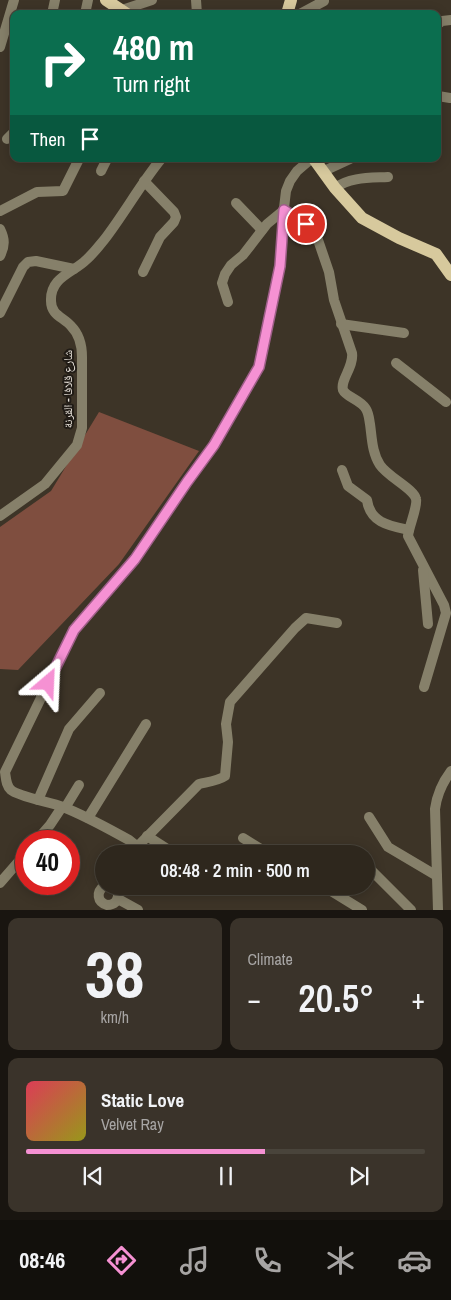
<!DOCTYPE html>
<html lang="en">
<head>
<meta charset="utf-8">
<style>
  :root { --surface:#2e271d; --page:#3a332a; --text:#f1f3f6; --muted:#a7a5a4; --line:#49443b; --accent:#f591d3 }
  body { margin:0; font-family:"Archivo Narrow","Noto Naskh Arabic",sans-serif; background:var(--page); color:var(--text); height:100vh; display:flex; flex-direction:column; font-size:19px; white-space:nowrap }
  * { box-sizing:border-box; margin:0 }
  p { font-size:16px; color:var(--muted) }
  .icon { flex:none; width:28px; height:28px; fill:none; stroke:currentColor; stroke-width:2; stroke-linecap:round; stroke-linejoin:round }
  .map { position:relative; height:910px; overflow:hidden }
  .side { display:flex; flex-direction:column; gap:8px; padding:8px; background:#191510; flex:1 }
  .side>* { flex:none }
  .hud { position:absolute; left:10px; top:10px; width:431px; height:152px; border-radius:10px; box-shadow:0 2px 12px #0003,0 0 0 1px var(--line); background:#0b6e4f; color:#fff; overflow:hidden }
  .speed { position:absolute; left:15px; top:830px; display:flex; gap:10px; font-size:25px; font-weight:700; text-align:center }
  .speed>* { display:grid; place-content:center; width:65px; height:65px; border-radius:50%; background:var(--surface); box-shadow:0 2px 12px #0003,0 0 0 1px var(--line); line-height:1 }
  .speed .limit { border:8px solid #d22; background:#fff; color:#111 }
  .pin { position:absolute; display:grid; place-items:center; width:42px; height:42px; color:#fff; margin:-21px; border:2px solid #fff; border-radius:50%; box-shadow:0 1px 5px #0007 }
  .me { position:absolute; width:55px; margin:-28px; rotate:26deg; stroke-linejoin:round; filter:drop-shadow(0 0 4px #0008) }
  .turn { display:flex; align-items:center; gap:18px; height:105px; padding:0 20px; font-size:22px }
  .turn .icon { width:65px; height:65px; stroke-width:2.5 }
  .turn b { display:block; font-size:35px; line-height:42px }
  .then { display:flex; align-items:center; height:48px; padding:0 20px; background:#0003; gap:10px; font-size:19px }
  .big { font-size:38px; font-weight:600; line-height:1.1 }
  .side .card { flex:1; display:flex; flex-direction:column; justify-content:center; gap:8px; min-width:0; padding:0 18px; border-radius:10px; background:var(--page) }
  .side .dial { align-items:center; gap:0 }
  .dial b { font-size:65px; line-height:1 }
  .song { display:flex; align-items:center; gap:15px }
  .cover { width:60px; height:60px; border-radius:8px; background:linear-gradient(135deg,hsl(350 70% 55%),hsl(60 70% 35%)) }
  .played { height:5px; border-radius:2px; background:linear-gradient(90deg,var(--accent) 60%,var(--line) 60%) }
  .keys { display:flex; justify-content:space-around; direction:ltr }
  .heat { display:flex; justify-content:space-between; align-items:center; font-size:28px; direction:ltr }
  .side .tiles { flex:1; display:grid; gap:8px; grid-template-columns:1fr 1fr }
  .card:last-child { grid-column:span 2 }
  .trip { position:absolute; left:95px; top:845px; width:280px; height:50px; border-radius:25px; background:var(--surface); box-shadow:0 2px 12px #0003,0 0 0 1px var(--line); font-weight:600; line-height:50px; text-align:center }
  .dock { display:flex; height:80px; justify-content:space-around; align-items:center; background:#12100c; color:var(--muted) }
  .dock .icon { width:35px; height:35px }
  .dock .current { color:var(--accent) }
  .dock b { font-size:22px; color:var(--text) }
  .map>svg:first-child { display:block }
</style>
</head>
<body>
<div class="map">
<svg width="451" height="910" viewBox="0 0 451 910">
  <rect width="100%" height="100%" fill="#3d3427"/>
  <polygon fill="#7f4e3f" points="99,412 199,451 119,564 18,670 0,669 0,527 51,491"/>
  <g fill="none" stroke-linecap="round" stroke-linejoin="round">
    <g stroke="#86806a" stroke-width="10">
      <polyline points="196,0 197,14"/>
      <polyline points="122,10 152,0"/>
      <polyline points="52,14 55,0"/>
      <polyline points="85,14 88,0"/>
      <polyline points="300,14 324,1"/>
      <polyline points="438,24 442,21 451,20"/>
      <polyline points="0,47 14,0"/>
      <polyline points="438,96 450,98"/>
      <polyline points="7,139 14,132"/>
      <polyline points="101,171 107,159"/>
      <polyline points="324,171 350,159"/>
      <path d="M335,188C350,177 369,178 388,177"/>
      <polyline points="236,203 262,230"/>
      <polyline points="0,211 37,192 63,191 79,159"/>
      <path d="M0,229C5,239 5,246 0,256"/>
      <polyline points="143,272 160,237 174,222 176,217 174,212 144,181"/>
      <path d="M228,302L222,283L225,274L231,265L243,255L267,224L284,210L306,224L316,234L329,272L334,300L352,353C354,367 340,380 343,390C346,397 361,400 366,409C369,414 369,419 370,424C372,438 372,453 380,465C388,477 414,489 416,499C418,506 409,526 408,536L444,605L446,613L424,687"/>
      <polyline points="0,313 23,267 28,262 36,261 74,269"/>
      <polyline points="341,324 404,333"/>
      <polyline points="396,363 446,402"/>
      <path d="M342,470L348,486L367,500C370,523 390,526 409,530"/>
      <path d="M0,516L45,484L77,445L82,428V357C82,346 79,334 71,326C63,317 51,315 51,301C50,277 73,273 86,260C93,254 98,247 104,240C124,214 140,185 161,159"/>
      <polyline points="423,570 428,624"/>
      <polyline points="38,800 69,729 100,693"/>
      <polyline points="65,808 79,785"/>
      <polyline points="369,817 388,847 437,876"/>
      <polyline points="88,818 146,724"/>
      <polyline points="147,836 175,854"/>
      <polyline points="243,838 269,854"/>
      <polyline points="36,841 50,825 62,807"/>
      <path d="M136,848L199,784C207,782 218,781 225,776L228,742L226,724L230,702L295,628L306,618L337,623"/>
      <path d="M134,854L136,848L134,844L129,840C107,828 86,816 63,807C51,802 19,797 11,790C6,786 6,778 5,772L74,630L135,559L187,482L214,445L259,367L280,266L284,208L286,191L290,181L297,171L311,159"/>
      <polyline points="370,869 411,910"/>
      <polyline points="0,883 26,853"/>
      <path d="M104,886C96,892 97,902 107,905C114,905 119,901 118,893L112,886"/>
      <polyline points="323,886 362,910"/>
      <polyline points="118,899 138,910"/>
      <path d="M438,910L435,809C437,794 442,783 451,771"/>
    </g>
    <g stroke="#d7c99d" stroke-width="12">
      <polyline points="106,0 127,14"/>
      <polyline points="287,14 291,0"/>
      <polyline points="314,159 335,188 362,218 399,238 436,254 451,275"/>
    </g>
  </g>
  <g fill="none" stroke-linecap="round" stroke-linejoin="round">
    <g stroke="#9f5e89" stroke-width="12">
      <polyline id="route" points="48,683 74,630 135,559 187,482 214,445 256,372 259,367 280,266 284,210 306,224"/>
    </g>
    <use href="#route" stroke="#f591d3" stroke-width="9"/>
  </g>
  <g text-anchor="middle" stroke-width="4" stroke-linejoin="round" paint-order="stroke">
    <g font-size="12" fill="#e2dcd4" stroke="#211c16">
      <text transform="translate(68 389) rotate(-90)" y="4">شارع قلافا - القرنة</text>
    </g>
  </g>
</svg>
<div class="speed"><div class="limit">40</div></div>
<div class="pin" style="left:306px;top:224px;background:#d93025"><svg class="icon" aria-label="arrive" viewBox="0 0 24 24"><path d="M6 21V4h12l-3 4 3 4H6"/></svg></div>
<svg class="me" style="left:48px;top:683px" viewBox="-20 -20 40 40"><path d="M0-17L14 15 0 8-14 15z" fill="#f591d3" stroke="#fff" stroke-width="4"/></svg>
<div class="trip">08:48 · 2 min · 500 m</div>
<div class="hud">
<div class="turn"><svg class="icon" aria-label="right" viewBox="0 0 24 24"><path d="M7 20v-9h11M14 6l5 5-5 5"/></svg><div><b>480 m</b>Turn right</div></div>
<div class="then">Then<svg class="icon" aria-label="arrive" viewBox="0 0 24 24"><path d="M6 21V4h12l-3 4 3 4H6"/></svg></div>
</div>
</div>
<section class="side">
<div class="tiles">
<div class="card dial"><b>38</b><p>km/h</p></div>
<div class="card"><p>Climate</p>
<div class="heat"><a>−</a><b class="big">20.5°</b><a>+</a></div>
</div>
<div class="card">
<div class="song"><i class="cover"></i><div><b>Static Love</b><p>Velvet Ray</p></div></div>
<div class="played"></div>
<div class="keys"><svg class="icon" aria-label="previous" viewBox="0 0 24 24"><path d="M18 5L8 12l10 7zM5 5v14"/></svg><svg class="icon" aria-label="pause" viewBox="0 0 24 24"><path d="M8 5v14M16 5v14"/></svg><svg class="icon" aria-label="next" viewBox="0 0 24 24"><path d="M6 5l10 7-10 7zM19 5v14"/></svg></div>
</div>
</div>
</section>
<nav class="dock">
<b>08:46</b>
<svg class="icon current" aria-label="directions" viewBox="0 0 24 24"><path d="M12 3l9 9-9 9-9-9zM9 14v-3h6M13 9l2 2-2 2"/></svg>
<svg class="icon" aria-label="music" viewBox="0 0 24 24"><path d="M9 18V5l10-2v13"/><circle cx="6" cy="18" r="3"/><circle cx="16" cy="16" r="3"/></svg>
<svg class="icon" aria-label="phone" viewBox="0 0 24 24"><path d="M5 4h4l2 5-3 2q2 4 5 5l2-3 5 2v4C11 20 4 13 5 4z"/></svg>
<svg class="icon" aria-label="climate" viewBox="0 0 24 24"><path d="M12 3v18M4 7l16 10M4 17L20 7"/></svg>
<svg class="icon" aria-label="car" viewBox="0 0 24 24"><path d="M5 17H2v-5l4-1 3-4h7l3 4 3 1v5h-3M9 17h6M6 11h13"/><circle cx="7" cy="17" r="2"/><circle cx="17" cy="17" r="2"/></svg>
</nav>
</body>
</html>
